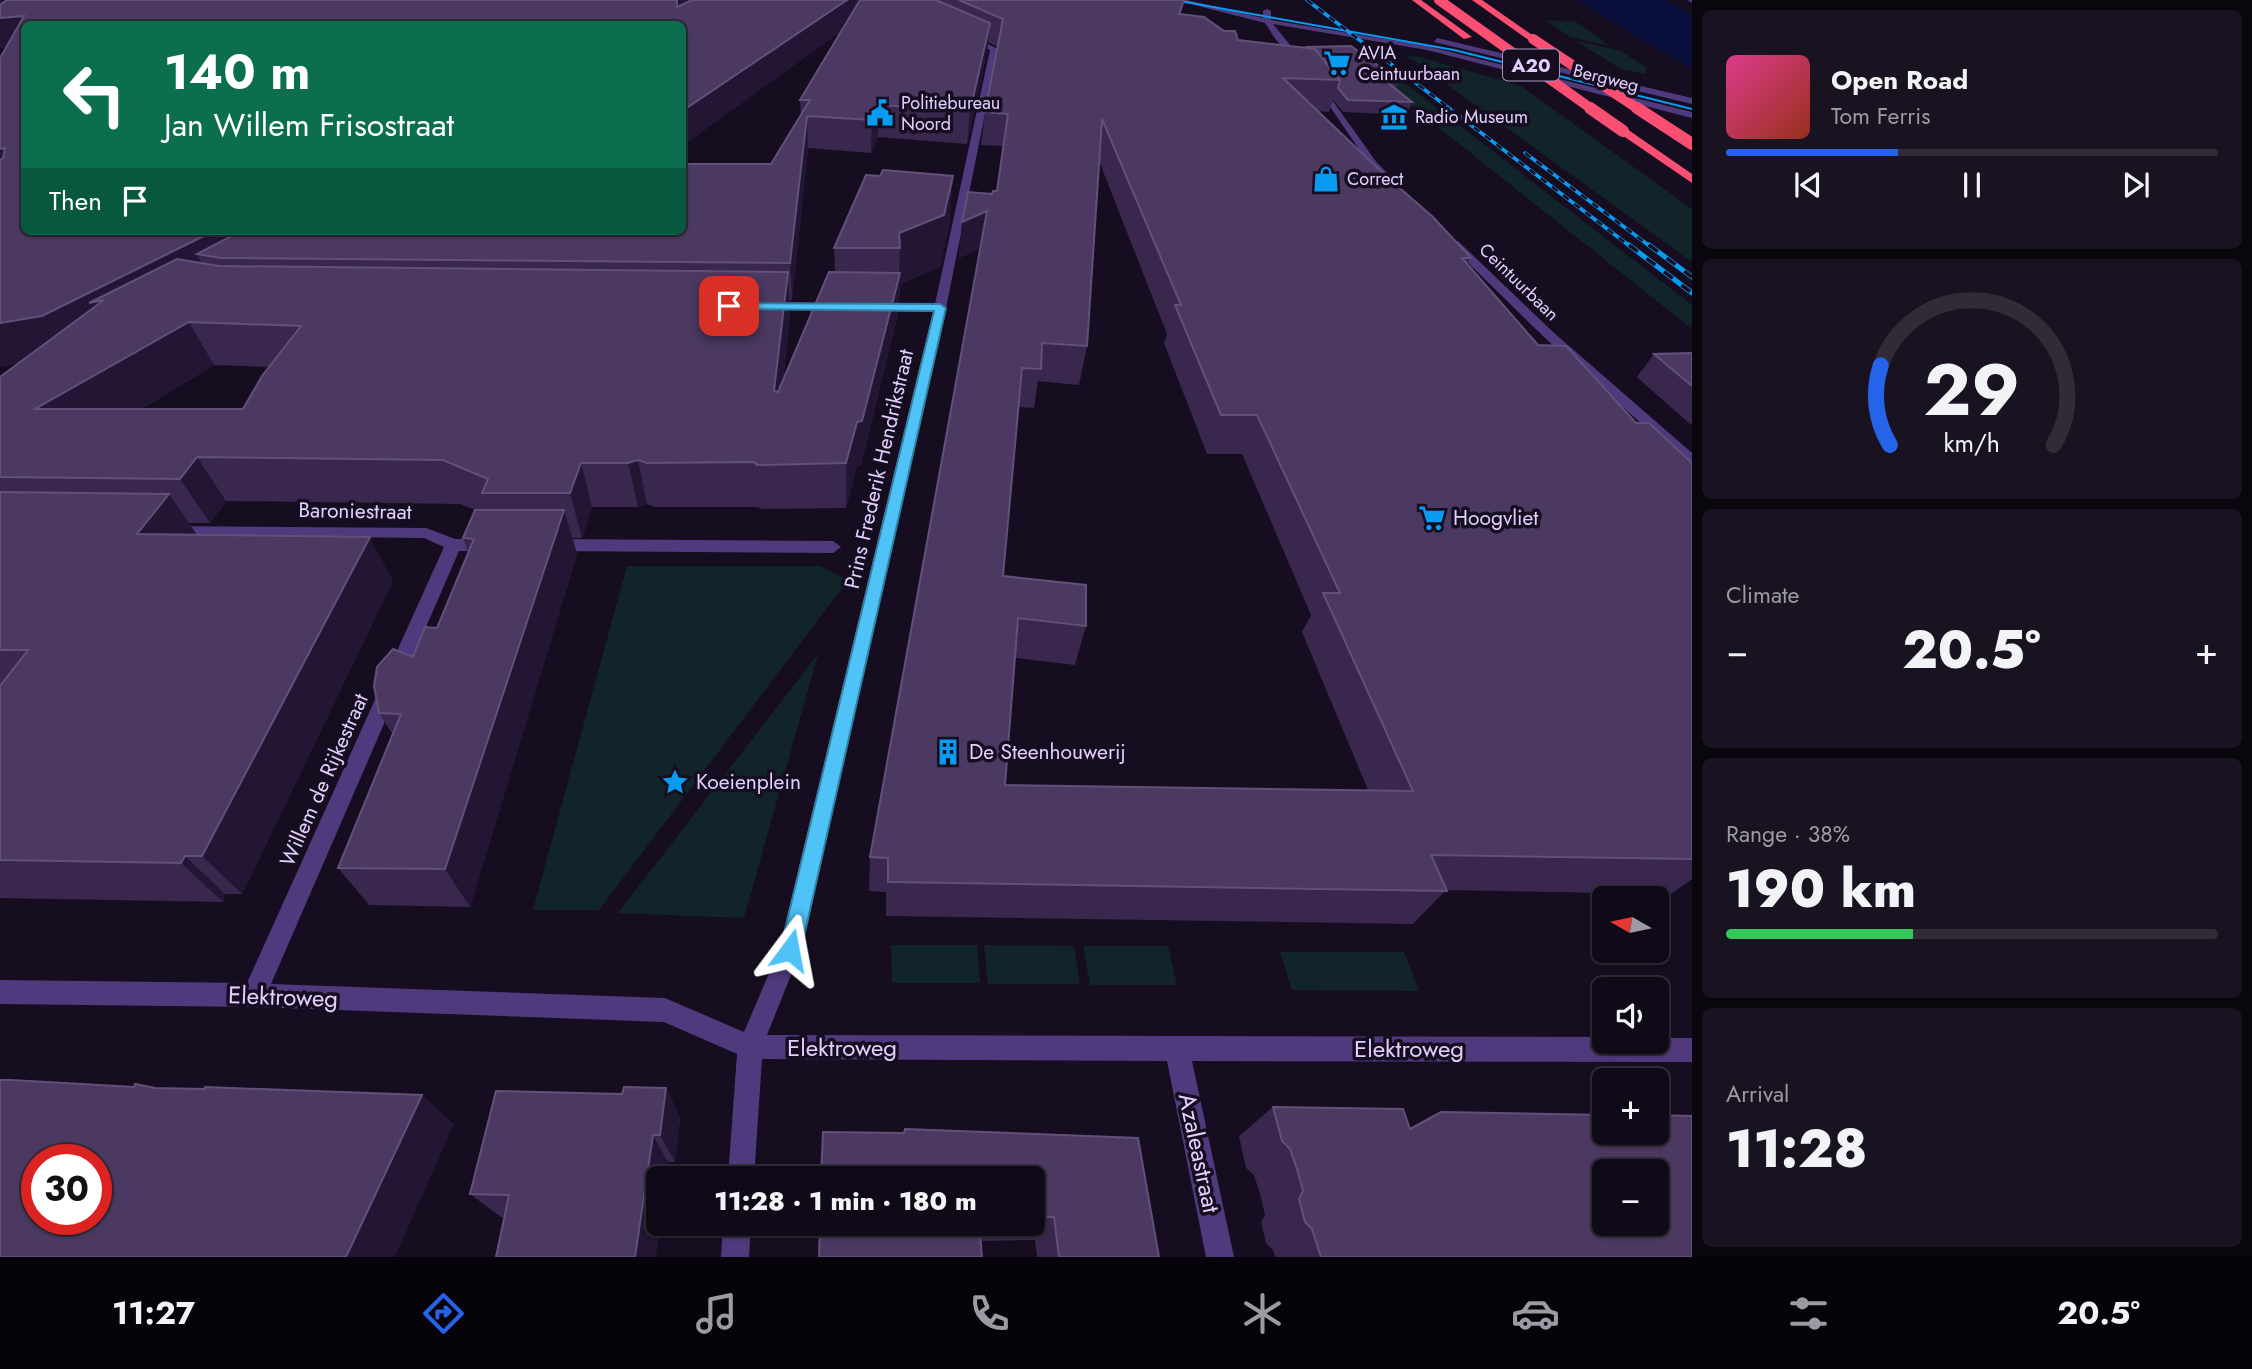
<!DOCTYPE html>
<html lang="en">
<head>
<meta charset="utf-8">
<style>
  :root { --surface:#100a18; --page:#191321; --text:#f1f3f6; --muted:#9c9aa2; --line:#302b37; --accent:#2563eb }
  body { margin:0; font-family:Jost,sans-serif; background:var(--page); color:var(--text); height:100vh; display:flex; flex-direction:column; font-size:26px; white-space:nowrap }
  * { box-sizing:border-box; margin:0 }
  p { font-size:23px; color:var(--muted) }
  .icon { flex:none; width:38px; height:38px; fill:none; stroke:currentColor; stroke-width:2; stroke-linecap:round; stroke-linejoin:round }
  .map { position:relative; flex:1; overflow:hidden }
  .details { display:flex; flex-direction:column; gap:10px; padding:10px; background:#09060d; width:560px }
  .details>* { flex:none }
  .banner { position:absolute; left:21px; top:21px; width:665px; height:214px; border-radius:10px; box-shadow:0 2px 5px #0004,0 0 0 2px var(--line); background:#0b6e4f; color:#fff; overflow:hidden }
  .needle { width:46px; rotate:279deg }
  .fabs { position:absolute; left:1592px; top:886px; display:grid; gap:14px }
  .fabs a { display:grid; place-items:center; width:77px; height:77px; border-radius:10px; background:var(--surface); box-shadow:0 2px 5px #0004,0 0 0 2px var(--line); font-size:35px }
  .speed { position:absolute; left:21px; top:1144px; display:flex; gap:14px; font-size:35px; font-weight:700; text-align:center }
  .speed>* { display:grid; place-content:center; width:91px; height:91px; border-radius:50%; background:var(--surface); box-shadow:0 2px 5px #0004,0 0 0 2px var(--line); line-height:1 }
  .speed .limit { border:10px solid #d22; background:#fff; color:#111 }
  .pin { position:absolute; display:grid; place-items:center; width:60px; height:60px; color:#fff; margin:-30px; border-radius:14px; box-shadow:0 4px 10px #0006 }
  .me { position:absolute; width:77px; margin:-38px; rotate:13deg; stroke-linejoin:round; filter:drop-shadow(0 0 5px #0008) }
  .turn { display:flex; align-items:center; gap:24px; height:147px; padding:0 28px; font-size:32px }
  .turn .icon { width:91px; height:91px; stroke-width:2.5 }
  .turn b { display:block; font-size:49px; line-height:60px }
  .then { display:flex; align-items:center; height:66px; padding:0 28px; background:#0003; gap:14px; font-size:26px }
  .big { font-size:52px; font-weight:800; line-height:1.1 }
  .details .widget { flex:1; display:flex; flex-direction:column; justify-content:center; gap:10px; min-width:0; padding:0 24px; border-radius:10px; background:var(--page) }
  .details .dial { align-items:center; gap:0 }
  .dial svg { height:182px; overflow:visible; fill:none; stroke:var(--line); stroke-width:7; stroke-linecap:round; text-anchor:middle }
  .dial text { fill:var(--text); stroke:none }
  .song { display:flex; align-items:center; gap:21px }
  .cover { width:84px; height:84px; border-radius:10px; background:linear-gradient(135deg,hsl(330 70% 55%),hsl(10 70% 35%)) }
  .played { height:7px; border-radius:4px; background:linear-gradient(90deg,var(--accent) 35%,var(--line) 35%) }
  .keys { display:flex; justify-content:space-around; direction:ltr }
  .heat { display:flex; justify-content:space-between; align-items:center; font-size:38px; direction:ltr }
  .charge { height:10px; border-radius:5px; background:linear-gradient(90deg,#34c759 38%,var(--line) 0) }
  .trip { position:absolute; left:646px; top:1166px; width:399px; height:70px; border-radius:10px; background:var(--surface); box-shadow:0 2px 5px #0004,0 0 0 2px var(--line); font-weight:800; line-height:70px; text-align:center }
  .dock { display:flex; height:112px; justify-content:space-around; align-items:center; background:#06040a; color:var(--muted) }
  .dock .icon { width:49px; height:49px }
  .dock .active { color:var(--accent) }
  .dock b { font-size:32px; color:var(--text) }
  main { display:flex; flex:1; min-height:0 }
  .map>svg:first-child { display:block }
</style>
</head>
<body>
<main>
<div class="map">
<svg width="1692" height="1257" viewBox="0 0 1692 1257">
  <rect width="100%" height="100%" fill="#160e20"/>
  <g fill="#11242a">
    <polygon points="1545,20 1576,22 1610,46 1570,37"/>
    <polygon points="1576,41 1621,51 1647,68 1645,74 1621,69"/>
    <polygon points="1405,56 1420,57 1521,86 1692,209 1692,262 1416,62"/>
    <polygon points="1350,57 1371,57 1692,305 1692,329"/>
    <polygon points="627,566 820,566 848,580 599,910 533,910"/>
    <polygon points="818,654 744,918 618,913"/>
    <polygon points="891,945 977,945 980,983 892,983"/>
    <polygon points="984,945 1074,946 1080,984 988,984"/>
    <polygon points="1083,946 1168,946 1177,985 1090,985"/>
    <polygon points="1280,952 1404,952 1419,991 1292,990"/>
  </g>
  <polygon fill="#0b0f3c" points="1578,0 1665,0 1692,15 1692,68 1643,41"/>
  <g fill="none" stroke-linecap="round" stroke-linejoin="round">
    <g fill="#4f3a7e" fill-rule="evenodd">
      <polygon points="1175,0 1187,0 1263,18 1263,11 1267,9 1271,11 1271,20 1427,46 1692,112 1692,118 1427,50 1273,24 1304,62 1300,64 1276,40 1265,23"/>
      <polygon points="1687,0 1692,0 1692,3"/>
      <polygon points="967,34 998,49 946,308 801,950 767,1035 1605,1037 1605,1041 1657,1041 1657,1038 1692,1038 1692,1062 1192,1061 1234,1257 1206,1257 1167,1061 762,1059 754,1178 728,1178 737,1054 664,1022 254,1007 0,1004 0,980 247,983 444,547 424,538 171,535 165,534 163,530 165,526 426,528 455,539 487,539 495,545 487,551 459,551 271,984 665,998 744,1032 779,950 933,312 877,311 871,307 877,303 935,304 990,50 964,38"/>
      <polygon points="1437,38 1692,98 1692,104 1434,42"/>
      <polygon points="1316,86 1322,86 1377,163 1400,185 1400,189 1392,189 1371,167"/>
      <polygon points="1450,241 1458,241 1553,332 1692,453 1692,466 1687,464 1545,338 1450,245"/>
      <polygon points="765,302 839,303 845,307 839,311 761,309 759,306"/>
      <polygon points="550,539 833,541 841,547 833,553 550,551 542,545"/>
      <polygon points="723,1223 751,1223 749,1257 721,1257"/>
    </g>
    <g fill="#fa4e72" fill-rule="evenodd">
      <polygon points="1412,0 1421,0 1472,37 1464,39"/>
      <polygon points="1472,0 1482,0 1538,39 1530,41"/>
      <polygon points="1619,129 1627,129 1692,174 1692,183 1619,133"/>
    </g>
    <polyline stroke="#079bf1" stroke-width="2" points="1174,0 1454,50 1692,109"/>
    <g stroke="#079bf1" stroke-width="3.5">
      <g id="rail-far1">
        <polyline points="1307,0 1631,247"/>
        <polyline points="1525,153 1651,247"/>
      </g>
    </g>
    <g stroke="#079bf1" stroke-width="5">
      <g id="rail">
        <polyline points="1629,245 1692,293"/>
        <polyline points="1649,245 1692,277"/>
      </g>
    </g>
    <use href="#rail-far1" stroke="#160e20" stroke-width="2.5" stroke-dasharray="7" stroke-linecap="butt"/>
    <use href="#rail" stroke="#160e20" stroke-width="3.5" stroke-dasharray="11" stroke-linecap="butt"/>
    <g stroke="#fa4e72" stroke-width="10">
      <polyline points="1439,0 1593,110"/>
      <polyline points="1533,39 1640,110"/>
    </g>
    <g stroke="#fa4e72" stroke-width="12">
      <polyline points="1590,108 1623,131"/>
      <polyline points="1637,108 1692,144"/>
    </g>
  </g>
  <g fill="#39274e" fill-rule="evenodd">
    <path d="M0,0H1184L1181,14L1224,31L1238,40L1305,48V47L1399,81L1396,89L1412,102L1407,115L1343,112L1333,100L1329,112L1317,111L1471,258L1467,265L1538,345L1636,423L1692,463V879L1671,894L1446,890L1413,924L886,916V892L869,891L870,857L981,248L959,258L962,222L992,194L997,191L1004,146L981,145L985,112L998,47L988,42L987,52L967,144L878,137L871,153L808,148L792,300H790V313L783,382L835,272L834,248L880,176H953L949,226L940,267L900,284L898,314L861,465L857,466L846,508L761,509L758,507H655L647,504L638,507H592L582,538H572L577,554L470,907L369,905L338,868L393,735L379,713L413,657L437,628L468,552L463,538L475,510L460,504L226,501L210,523H189L197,535L393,581L242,894H225L223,902L0,898V377L19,363L0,367V58L6,48H0ZM682,24V146L840,32L800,100L801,116L771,164L24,231ZM1099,161L1167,334L1164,343L1207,454H1242L1311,615L1302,632L1368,790L1005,785L1015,658L1075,665L1086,626L1003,576L1018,407L1034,408L1038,381L1079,385L1087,346ZM214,365L270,367L243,409H141Z"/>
    <polygon points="1692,353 1692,424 1690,424 1637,377 1654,354"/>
    <polygon points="666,1088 680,1118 675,1162 668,1162 505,1217 501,1217 470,1194 622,1094"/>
    <polygon points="1273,1107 1410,1129 1692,1257 1275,1257 1273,1250 1266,1243 1261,1222 1265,1215 1260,1194 1254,1175 1246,1168 1239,1136"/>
    <polygon points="905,1129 1138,1138 1159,1257 1037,1257 1035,1240 981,1241 982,1257 819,1257 820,1223 1032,1223 1032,1178 821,1178 823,1132 904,1133"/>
  </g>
  <g fill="#231534">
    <polygon points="0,0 32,0 24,16 24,46 0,48"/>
    <polygon points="677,0 734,0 677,7"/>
    <polygon points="847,0 861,0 861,17 682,146 682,111"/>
    <polygon points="990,23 987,52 967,144 970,111"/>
    <polygon points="878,105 878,137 871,153 872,120"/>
    <polygon points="807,116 808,148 792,300 790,263"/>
    <polygon points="5,148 0,190 0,149"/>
    <polygon points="953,176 949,226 940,267 900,284 898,314 861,465 857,466 846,508 846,463 899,279 900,248 899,233"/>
    <polygon points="987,211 983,247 959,258 962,222"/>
    <polygon points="214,231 300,231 197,254 210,278 68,354 0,367 0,323"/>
    <polygon points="788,272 790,313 777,435 774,391"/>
    <polygon points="189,322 214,365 68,452 35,409"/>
    <polygon points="197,457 226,501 210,523 180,479"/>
    <polygon points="638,460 647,504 638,507 628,463"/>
    <polygon points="581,463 592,507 582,538 570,493"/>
    <polygon points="169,494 199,538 137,534"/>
    <polygon points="564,510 577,554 470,907 445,869"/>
    <polygon points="370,537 393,581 242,894 202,856"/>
    <polygon points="185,856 225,894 223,902 181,863"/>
    <polygon points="666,1088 680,1118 675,1162 660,1135"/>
    <polygon points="422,1095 454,1124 395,1257 346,1257"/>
    <polygon points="653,1135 668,1162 666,1178 658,1178 658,1223 660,1223 656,1257 635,1257"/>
  </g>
  <g fill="#4b3961" stroke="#62507a" stroke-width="2" fill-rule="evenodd">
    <polygon points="7,0 677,0 677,7 692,0 847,0 682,111 682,24 24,24 24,231 214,231 42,316 0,323 0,160 3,158 5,148 0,149 0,58 24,16 0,18 0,5"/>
    <polygon points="860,0 936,0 990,23 970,111 878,105 872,120 807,116 790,263 221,258 197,254 241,231 682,231 682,164 771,164 810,100 800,100"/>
    <path d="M959,0H1184L1179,14L1204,17L1224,31H1235L1238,40L1315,49L1340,80L1283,78L1387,177L1433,217L1471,258H1462L1538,345L1566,346L1636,423H1649L1692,463V859L1431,855L1447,891L888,882V858L870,857L987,211L962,222L968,192L992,194L993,191H997L1008,114L985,112L1003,19ZM1102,119L1181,305H1175L1221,415H1257L1340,593H1323L1413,791L1005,785L1018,618L1086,626V585L1003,576L1022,368L1041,369L1042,343L1087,346Z"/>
    <polygon points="1351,46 1399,81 1387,82 1412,102 1348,100 1338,88 1340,80 1315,49 1307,48 1305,47"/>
    <polygon points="883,170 953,176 944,215 899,233 900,248 834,248 866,175 880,176"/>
    <path d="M177,259L219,266L788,272L774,391L778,392L829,272L900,273L862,421L857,422L846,463L757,465L754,462L647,463L638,460L628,463H581L570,493H482L488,479L443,460L197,457L180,479L0,477V377L104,300L89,303ZM189,322L301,326L262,376L243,409H35Z"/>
    <polygon points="1692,353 1692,386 1654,354"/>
    <polygon points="0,492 169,494 137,534 370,537 202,856 185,856 181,863 0,860 0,686 28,650 0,650"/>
    <polygon points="475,510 564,510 445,869 338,868 401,714 379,713 374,686 377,667 393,649 413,657 425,627 437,628 474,539 463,538"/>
    <path d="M0,1080H11L134,1087L135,1084L155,1088L204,1089L205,1087L422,1095L346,1257H0ZM37,1160H96V1220H37Z"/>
    <polygon points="624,1087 666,1088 660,1135 653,1135 635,1257 496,1257 509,1195 470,1194 496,1091 622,1094"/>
    <path d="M1273,1107L1403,1109L1410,1129L1441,1112L1605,1115V1132H1657V1115L1692,1116V1257H1321L1312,1229L1305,1222L1299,1199L1303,1191L1297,1169L1290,1149L1282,1141ZM1605,1171H1657V1223H1605Z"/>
    <polygon points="905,1129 1138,1138 1159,1257 1059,1257 1054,1217 1032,1217 1032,1178 821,1178 823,1132 904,1133"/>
    <polygon points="820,1223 979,1223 982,1257 819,1257"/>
  </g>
  <polygon fill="#4fc3f7" stroke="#337fa1" stroke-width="2" points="725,303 940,304 946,308 801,950 798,957 790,960 783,957 780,950 934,311 729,309 725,308"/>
  <defs>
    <g id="supermarket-bare" transform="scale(2.1)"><path d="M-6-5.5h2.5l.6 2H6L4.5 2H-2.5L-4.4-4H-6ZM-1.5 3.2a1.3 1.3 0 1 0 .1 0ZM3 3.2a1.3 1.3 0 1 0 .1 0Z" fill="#079bf1" stroke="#160e20" stroke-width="2.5" paint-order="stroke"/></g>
    <g id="civic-bare" transform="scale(2.1)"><path d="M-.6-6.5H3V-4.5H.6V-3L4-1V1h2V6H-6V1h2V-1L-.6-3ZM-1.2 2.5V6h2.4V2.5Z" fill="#079bf1" stroke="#160e20" stroke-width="2.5" paint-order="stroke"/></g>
    <g id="museum-bare" transform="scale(2.1)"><path d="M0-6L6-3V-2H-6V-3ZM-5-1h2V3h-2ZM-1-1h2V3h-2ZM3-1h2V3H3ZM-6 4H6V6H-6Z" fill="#079bf1" stroke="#160e20" stroke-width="2.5" paint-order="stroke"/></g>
    <g id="shop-bare" transform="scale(2.1)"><path d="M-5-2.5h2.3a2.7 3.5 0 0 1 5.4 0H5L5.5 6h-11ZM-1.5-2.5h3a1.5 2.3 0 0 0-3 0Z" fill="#079bf1" stroke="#160e20" stroke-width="2.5" paint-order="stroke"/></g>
    <g id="building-bare" transform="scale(2.1)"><path d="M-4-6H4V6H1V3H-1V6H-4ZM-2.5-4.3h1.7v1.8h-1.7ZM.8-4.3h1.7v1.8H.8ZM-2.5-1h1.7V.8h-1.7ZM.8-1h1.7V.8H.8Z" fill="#079bf1" stroke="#160e20" stroke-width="2.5" paint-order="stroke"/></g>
    <g id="sight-bare" transform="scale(2.1)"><path d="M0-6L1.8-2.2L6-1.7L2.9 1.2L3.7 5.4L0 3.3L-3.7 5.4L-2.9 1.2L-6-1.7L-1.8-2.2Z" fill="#079bf1" stroke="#160e20" stroke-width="2.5" paint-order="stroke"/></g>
  </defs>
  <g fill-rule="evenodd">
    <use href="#supermarket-bare" x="1337" y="63"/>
    <use href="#civic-bare" x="880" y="113"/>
    <use href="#museum-bare" x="1394" y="117"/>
    <use href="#shop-bare" x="1326" y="179"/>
    <use href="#supermarket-bare" x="1432" y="518"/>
    <use href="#building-bare" x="948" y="752"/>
    <use href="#sight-bare" x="675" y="782"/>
  </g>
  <g text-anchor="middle" stroke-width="7" stroke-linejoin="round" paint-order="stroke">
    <g font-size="18" fill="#e1cffe" stroke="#160e20" text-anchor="start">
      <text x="1358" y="59">AVIA<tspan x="1358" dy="21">Ceintuurbaan</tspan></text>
      <text x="901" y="109">Politiebureau<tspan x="901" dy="21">Noord</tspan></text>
      <text x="1415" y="123">Radio Museum</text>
      <text x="1347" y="185">Correct</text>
    </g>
    <g font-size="18" fill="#e1cffe" stroke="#160e20">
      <text transform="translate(1606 78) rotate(14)" y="6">Bergweg</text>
      <text transform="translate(1519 282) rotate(44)" y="6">Ceintuurbaan</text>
    </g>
    <rect fill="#160e20" stroke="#a495bb" stroke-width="2" x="1503" y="49.5" width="56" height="31" rx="5"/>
    <g font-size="19" font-weight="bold" fill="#e1cffe">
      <text x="1531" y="72">A20</text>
    </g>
    <g font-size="21" fill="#e1cffe" stroke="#160e20">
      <text transform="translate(879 469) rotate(-77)" y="7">Prins Frederik Hendrikstraat</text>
      <text transform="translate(355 511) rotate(1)" y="7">Baroniestraat</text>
      <text transform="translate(324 780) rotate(-66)" y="7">Willem de Rijkestraat</text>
    </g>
    <g font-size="21" fill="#e1cffe" stroke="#160e20" text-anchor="start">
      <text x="1453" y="525">Hoogvliet</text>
      <text x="969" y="759">De Steenhouwerij</text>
      <text x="696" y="789">Koeienplein</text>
    </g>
    <g font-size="24" fill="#e1cffe" stroke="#160e20">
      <text transform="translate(283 997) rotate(2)" y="8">Elektroweg</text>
      <text x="842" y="1056">Elektroweg</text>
      <text x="1409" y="1057">Elektroweg</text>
      <text transform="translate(1199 1153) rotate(78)" y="8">Azaleastraat</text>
    </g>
  </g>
</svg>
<div class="fabs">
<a><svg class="needle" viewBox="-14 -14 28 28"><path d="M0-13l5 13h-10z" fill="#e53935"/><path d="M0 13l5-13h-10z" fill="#9c9aa2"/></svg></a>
<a><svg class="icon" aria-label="sound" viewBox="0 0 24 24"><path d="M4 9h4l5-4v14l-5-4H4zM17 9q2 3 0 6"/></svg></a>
<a>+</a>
<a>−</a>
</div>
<div class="speed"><div class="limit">30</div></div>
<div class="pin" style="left:729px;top:306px;background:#d93025"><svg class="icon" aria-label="arrive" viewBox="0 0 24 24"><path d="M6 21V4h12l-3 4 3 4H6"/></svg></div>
<svg class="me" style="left:790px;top:950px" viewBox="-20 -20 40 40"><path d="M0-17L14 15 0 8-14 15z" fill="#4fc3f7" stroke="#fff" stroke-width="4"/></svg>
<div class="trip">11:28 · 1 min · 180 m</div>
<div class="banner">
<div class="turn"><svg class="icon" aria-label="left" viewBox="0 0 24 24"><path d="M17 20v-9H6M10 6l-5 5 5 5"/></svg><div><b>140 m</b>Jan Willem Frisostraat</div></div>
<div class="then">Then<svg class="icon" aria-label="arrive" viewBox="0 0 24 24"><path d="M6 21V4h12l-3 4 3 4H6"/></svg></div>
</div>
</div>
<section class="details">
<div class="widget">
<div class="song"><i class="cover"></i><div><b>Open Road</b><p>Tom Ferris</p></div></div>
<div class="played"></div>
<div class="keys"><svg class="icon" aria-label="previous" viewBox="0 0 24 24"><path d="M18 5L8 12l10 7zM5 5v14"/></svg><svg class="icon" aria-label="pause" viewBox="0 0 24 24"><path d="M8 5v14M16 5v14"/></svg><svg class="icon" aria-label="next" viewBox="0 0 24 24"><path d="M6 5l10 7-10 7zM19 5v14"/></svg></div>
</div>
<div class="widget dial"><svg viewBox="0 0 100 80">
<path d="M14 69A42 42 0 1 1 86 69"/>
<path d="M14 69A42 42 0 0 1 10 34" stroke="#2563eb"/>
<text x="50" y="56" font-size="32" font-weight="700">29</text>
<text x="50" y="72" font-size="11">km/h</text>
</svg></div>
<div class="widget"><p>Climate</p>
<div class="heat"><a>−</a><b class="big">20.5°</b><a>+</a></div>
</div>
<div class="widget"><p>Range · 38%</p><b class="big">190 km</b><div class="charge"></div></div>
<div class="widget"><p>Arrival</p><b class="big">11:28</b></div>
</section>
</main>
<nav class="dock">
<b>11:27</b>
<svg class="icon active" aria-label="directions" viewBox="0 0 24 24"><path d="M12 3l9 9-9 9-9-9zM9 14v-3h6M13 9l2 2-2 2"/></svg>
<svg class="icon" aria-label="music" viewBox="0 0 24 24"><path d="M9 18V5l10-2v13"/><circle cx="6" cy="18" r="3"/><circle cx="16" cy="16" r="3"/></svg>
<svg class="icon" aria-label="phone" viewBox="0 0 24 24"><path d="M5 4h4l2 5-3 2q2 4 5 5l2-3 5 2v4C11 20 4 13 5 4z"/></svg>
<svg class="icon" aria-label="climate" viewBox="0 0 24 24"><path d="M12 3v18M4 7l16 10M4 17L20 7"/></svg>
<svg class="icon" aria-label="car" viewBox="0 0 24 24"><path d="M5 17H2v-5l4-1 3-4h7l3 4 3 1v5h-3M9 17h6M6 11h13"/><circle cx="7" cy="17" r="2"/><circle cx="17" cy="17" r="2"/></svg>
<svg class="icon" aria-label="filters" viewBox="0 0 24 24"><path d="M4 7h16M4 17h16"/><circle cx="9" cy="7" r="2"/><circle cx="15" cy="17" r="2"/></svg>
<b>20.5°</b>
</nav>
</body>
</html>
